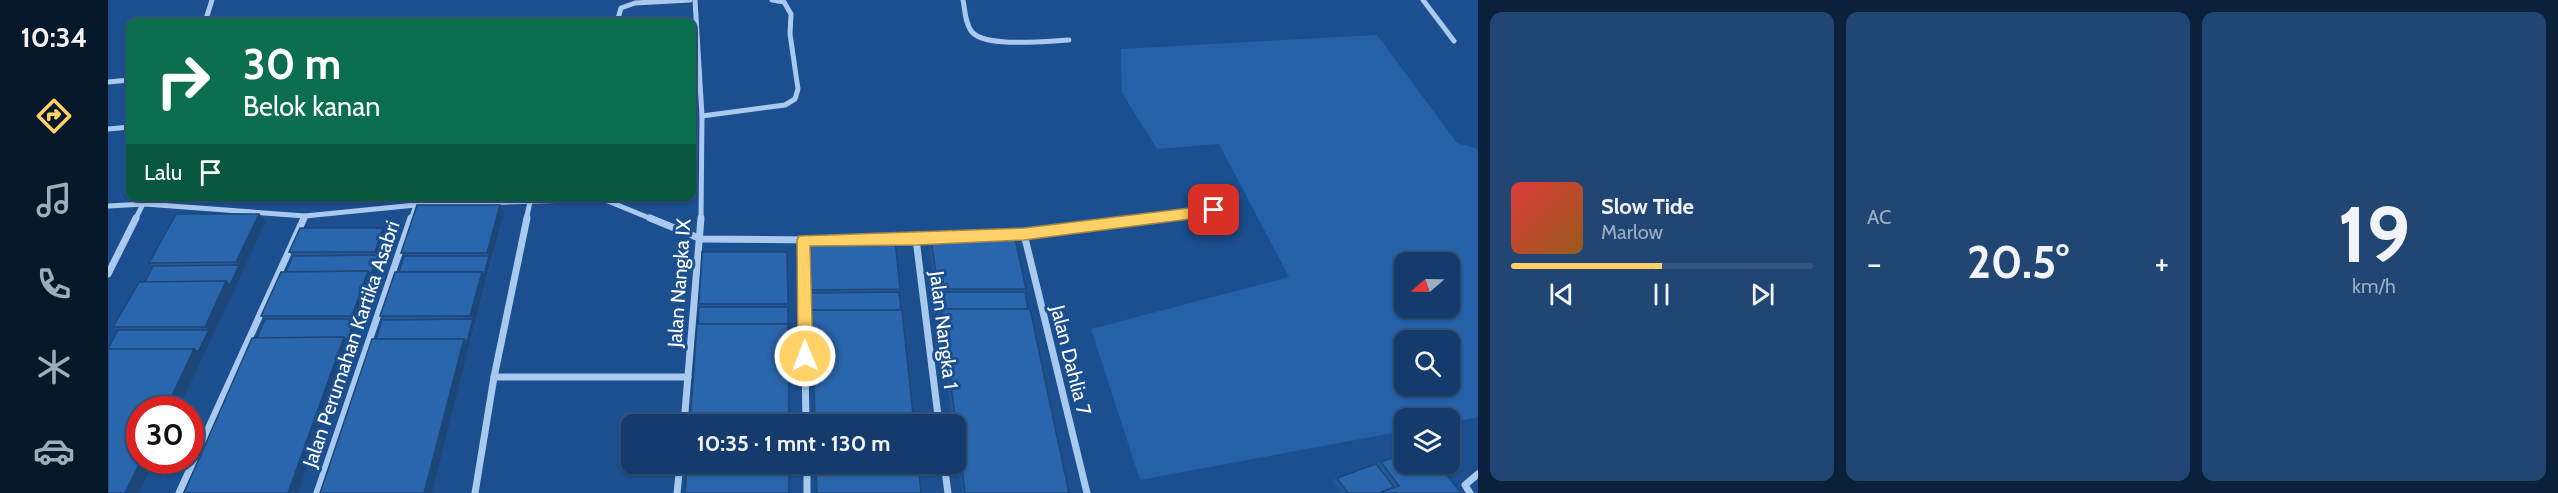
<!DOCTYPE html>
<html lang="id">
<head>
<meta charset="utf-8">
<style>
  :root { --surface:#143b6b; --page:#214673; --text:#f1f3f6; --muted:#9dadc1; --line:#33557e; --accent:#ffd166 }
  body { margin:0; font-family:Cabin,sans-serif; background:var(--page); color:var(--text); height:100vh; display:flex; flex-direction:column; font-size:22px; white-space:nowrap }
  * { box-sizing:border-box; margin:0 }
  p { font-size:20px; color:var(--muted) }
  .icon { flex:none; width:33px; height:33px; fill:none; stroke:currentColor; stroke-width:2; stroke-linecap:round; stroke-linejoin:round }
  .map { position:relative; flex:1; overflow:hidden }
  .sheet { display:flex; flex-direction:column; gap:12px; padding:12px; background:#0b203b; width:1080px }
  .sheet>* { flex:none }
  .guide { position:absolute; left:18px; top:18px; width:570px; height:183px; border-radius:12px; box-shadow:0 2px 4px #0004,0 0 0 2px var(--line); background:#0b6e4f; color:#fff; overflow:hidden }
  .needle { width:39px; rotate:250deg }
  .tools { position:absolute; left:1286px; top:252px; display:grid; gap:12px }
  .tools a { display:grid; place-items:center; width:66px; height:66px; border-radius:12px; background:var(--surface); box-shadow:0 2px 4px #0004,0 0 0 2px var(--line); font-size:30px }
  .speed { position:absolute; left:18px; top:396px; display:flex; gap:12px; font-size:30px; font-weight:700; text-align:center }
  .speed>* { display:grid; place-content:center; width:78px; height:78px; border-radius:50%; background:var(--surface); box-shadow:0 2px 4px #0004,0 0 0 2px var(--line); line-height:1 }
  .speed .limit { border:9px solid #d22; background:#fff; color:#111 }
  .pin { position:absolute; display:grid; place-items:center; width:51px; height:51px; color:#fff; margin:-26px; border-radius:12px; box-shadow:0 3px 9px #0006 }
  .me { position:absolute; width:66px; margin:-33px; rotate:359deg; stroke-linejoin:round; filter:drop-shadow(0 0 4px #0008) }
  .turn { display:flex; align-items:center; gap:21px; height:126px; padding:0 18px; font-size:27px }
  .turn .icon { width:78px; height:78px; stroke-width:2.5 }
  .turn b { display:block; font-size:42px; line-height:51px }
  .then { display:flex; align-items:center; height:57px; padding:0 18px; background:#0003; gap:12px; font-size:22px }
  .big { font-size:45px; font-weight:700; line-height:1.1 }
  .sheet .tile { flex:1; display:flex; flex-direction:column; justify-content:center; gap:9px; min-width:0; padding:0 21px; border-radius:12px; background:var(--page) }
  .sheet .dial { align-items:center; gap:0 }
  .dial b { font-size:78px; line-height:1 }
  .song { display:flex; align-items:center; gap:18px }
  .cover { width:72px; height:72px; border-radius:9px; background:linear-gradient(135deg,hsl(0 70% 55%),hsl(30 70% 35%)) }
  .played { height:6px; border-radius:3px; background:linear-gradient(90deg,var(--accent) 50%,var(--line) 50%) }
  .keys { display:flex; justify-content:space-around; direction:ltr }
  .heat { display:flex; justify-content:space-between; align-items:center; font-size:33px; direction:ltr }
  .sheet .tiles { flex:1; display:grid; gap:12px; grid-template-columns:repeat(3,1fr) }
  .trip { position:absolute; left:513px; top:414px; width:345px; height:60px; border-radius:12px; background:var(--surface); box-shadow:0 2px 4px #0004,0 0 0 2px var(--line); font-weight:700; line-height:60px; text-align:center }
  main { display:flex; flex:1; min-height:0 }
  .tab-bar { display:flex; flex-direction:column; width:108px; justify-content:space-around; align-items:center; background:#08182b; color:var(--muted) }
  .tab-bar .icon { width:42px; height:42px }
  .tab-bar .selected { color:var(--accent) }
  .tab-bar b { font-size:27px; color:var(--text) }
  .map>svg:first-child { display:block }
</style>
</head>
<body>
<main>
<nav class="tab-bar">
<b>10:34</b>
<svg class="icon selected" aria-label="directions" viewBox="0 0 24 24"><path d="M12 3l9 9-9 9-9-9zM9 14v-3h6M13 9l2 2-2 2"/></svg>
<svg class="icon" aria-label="music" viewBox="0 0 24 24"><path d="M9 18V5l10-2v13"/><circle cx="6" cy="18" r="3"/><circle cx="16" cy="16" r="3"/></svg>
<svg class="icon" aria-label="phone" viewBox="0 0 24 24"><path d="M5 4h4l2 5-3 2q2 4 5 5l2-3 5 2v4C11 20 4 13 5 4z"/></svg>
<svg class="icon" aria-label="climate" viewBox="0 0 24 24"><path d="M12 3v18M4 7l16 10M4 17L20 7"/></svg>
<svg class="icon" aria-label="car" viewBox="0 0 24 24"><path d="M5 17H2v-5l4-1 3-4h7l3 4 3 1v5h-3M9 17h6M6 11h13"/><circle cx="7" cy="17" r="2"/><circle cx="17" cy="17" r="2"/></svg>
</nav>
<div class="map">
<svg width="1370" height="493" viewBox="0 0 1370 493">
  <rect width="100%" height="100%" fill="#1b4f8f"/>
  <path fill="#2461a8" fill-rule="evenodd" d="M1269,35L1349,143L1370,149V417L1341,423V418H1296V431L1032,480L983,329L1181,277L1111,144L1049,149L1014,93L1013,49ZM1296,262H1341V308H1296ZM1296,340H1341V386H1296Z"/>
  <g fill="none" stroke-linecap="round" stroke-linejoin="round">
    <g stroke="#a9c9ee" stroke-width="5">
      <polyline points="587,0 594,116 593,220"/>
      <path d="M855,0C857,9 857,24 864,32C878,48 940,41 961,40"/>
      <polyline points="1315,0 1346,41"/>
      <polyline points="97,22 104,0"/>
      <polyline points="509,22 513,8 527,3 582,0"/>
      <polyline points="0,82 22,80"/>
      <polyline points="594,116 677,105 687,99 690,89 682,34 683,14 676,2 664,0"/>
      <polyline points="0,129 22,127"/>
      <polyline points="0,206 37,204 197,216 308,205 495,199 546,220"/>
      <polyline points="27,220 39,196"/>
      <polyline points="195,220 197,216"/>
      <polyline points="303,220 311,196"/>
      <polyline points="418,220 422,202"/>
      <polyline points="1028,220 1106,210"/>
    </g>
    <g stroke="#a9c9ee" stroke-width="7">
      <polyline points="542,218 593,239 708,240"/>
      <polyline points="916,234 979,493"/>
      <polyline points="781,239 916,234 1040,218"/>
      <polyline points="808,239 831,424"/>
      <polyline points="695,240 698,424"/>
      <polyline points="0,274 28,218"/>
      <polyline points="386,377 580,377"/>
      <polyline points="576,424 593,218"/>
      <polyline points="699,464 699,493"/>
      <polyline points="836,464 840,493"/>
      <polyline points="71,493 196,218"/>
      <polyline points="209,493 303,218"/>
      <polyline points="367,493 386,377 419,218"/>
      <polyline points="569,493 572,464"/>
      <polyline points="1362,493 1357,485 1370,474"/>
    </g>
  </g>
  <g fill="#245895">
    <polygon points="396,213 324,493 212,493 268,339 274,320 272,316 291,272 296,256 293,253"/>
    <polygon points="158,221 70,410 32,460 46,460 31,493 0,493 10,330 5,327 37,282 45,266 41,263"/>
    <polygon points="281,235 190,493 76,493 149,338 157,319 153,316 178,272 185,256 181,252"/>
    <polygon points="823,238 918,289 917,292 961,493 854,493 848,445 848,424 845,424 821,245"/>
    <polygon points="702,246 792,289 791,293 806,424 706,424"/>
    <polygon points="679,252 681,424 590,324 591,304"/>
    <polygon points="1273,462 1353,493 1233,493 1224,480"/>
  </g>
  <g fill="#1d4779">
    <polygon points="392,205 396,213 383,260 379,253"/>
    <polygon points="151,214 158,221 127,288 122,285 131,265 128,262"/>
    <polygon points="275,228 281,235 190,493 180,493 236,337 247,319 244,316 260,271 270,255 267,252"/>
    <polygon points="381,256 383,260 324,493 316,493 356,339 365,319 362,316 374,272"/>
    <polygon points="118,281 127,288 70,410 57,410 86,349 101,330 97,327"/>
    <polygon points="33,460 46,460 31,493 17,493"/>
  </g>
  <g fill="#2a66ad" stroke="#1d4779" stroke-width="1.5">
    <polygon points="309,205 392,205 379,253 293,253"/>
    <polygon points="68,214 151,214 128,262 41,263"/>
    <polygon points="192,228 275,228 267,252 181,252"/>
    <polygon points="823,238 907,238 918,289 830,289"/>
    <polygon points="702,239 787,239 792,289 703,290"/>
    <polygon points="594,252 679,252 680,304 591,304"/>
    <polygon points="270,255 263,274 260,271 178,272 185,256"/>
    <polygon points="296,256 381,256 376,275 374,272 291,272"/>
    <polygon points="131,265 122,285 118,281 37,282 45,266"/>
    <polygon points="260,271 244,316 153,316 173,272"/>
    <polygon points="287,272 374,272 362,316 272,316"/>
    <polygon points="118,281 97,327 5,327 31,282"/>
    <polygon points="791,292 793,310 704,310 704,313 703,293"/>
    <polygon points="829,292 917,292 920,309 833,309 832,312"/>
    <polygon points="591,307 680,307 680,324 590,324"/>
    <polygon points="833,309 922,309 961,493 857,493"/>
    <polygon points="704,310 794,310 806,424 707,424"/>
    <polygon points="157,319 247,319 239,340 236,337 149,338"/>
    <polygon points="365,319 359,342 356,339 268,339 274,320"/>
    <polygon points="589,324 680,324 681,424 582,424"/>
    <polygon points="10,330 101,330 90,352 86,349 0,349"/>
    <polygon points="236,337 180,493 76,493 144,338"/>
    <polygon points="264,339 356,339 316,493 212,493"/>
    <polygon points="0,349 86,349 57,410 32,410 32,460 33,460 17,493 0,493"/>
    <polygon points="1296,454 1296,464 1330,464 1353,493 1271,493 1291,486 1273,462"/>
    <polygon points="579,464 681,464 681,493 577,493"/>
    <polygon points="708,464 810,464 813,493 709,493"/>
    <polygon points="1268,464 1286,487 1271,493 1240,493 1229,478"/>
  </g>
  <polygon fill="#ffd166" stroke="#a68842" stroke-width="1.5" points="1106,205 1112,210 1106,216 916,240 808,245 702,246 705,356 702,360 697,362 692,360 690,356 689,240 691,236 916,228"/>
  <g text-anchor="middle" stroke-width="6" stroke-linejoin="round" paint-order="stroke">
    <g font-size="20" fill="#fff" stroke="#1b4f8f">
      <text transform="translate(571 283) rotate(-86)" y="7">Jalan Nangka IX</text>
      <text transform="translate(836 330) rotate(83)" y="7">Jalan Nangka 1</text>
      <text transform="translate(243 344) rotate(-71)" y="7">Jalan Perumahan Kartika Asabri</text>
      <text transform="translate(963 360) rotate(76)" y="7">Jalan Dahlia 7</text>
    </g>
  </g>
</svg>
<div class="tools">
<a><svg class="needle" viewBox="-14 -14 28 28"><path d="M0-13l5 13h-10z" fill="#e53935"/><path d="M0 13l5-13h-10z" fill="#9dadc1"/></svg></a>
<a><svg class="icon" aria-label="search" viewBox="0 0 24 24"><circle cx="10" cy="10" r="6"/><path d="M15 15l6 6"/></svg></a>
<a><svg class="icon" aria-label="layers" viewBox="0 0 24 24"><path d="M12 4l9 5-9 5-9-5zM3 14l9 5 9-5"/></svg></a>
</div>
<div class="speed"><div class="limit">30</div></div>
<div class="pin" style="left:1106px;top:210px;background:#d93025"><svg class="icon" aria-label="arrive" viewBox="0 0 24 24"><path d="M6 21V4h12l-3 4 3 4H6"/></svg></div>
<svg class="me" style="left:697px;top:356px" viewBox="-20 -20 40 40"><circle r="17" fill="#ffd166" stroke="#fff" stroke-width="3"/><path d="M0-11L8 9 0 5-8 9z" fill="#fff"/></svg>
<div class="trip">10:35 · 1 mnt · 130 m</div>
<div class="guide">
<div class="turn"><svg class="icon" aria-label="right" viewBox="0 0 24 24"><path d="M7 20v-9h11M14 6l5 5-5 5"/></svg><div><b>30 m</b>Belok kanan</div></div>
<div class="then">Lalu<svg class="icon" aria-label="arrive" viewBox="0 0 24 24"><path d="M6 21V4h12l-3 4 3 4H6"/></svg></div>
</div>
</div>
<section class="sheet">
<div class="tiles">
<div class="tile">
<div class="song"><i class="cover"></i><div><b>Slow Tide</b><p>Marlow</p></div></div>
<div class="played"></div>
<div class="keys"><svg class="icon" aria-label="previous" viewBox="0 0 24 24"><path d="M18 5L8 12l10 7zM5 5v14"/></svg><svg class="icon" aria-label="pause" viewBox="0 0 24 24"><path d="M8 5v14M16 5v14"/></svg><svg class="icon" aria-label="next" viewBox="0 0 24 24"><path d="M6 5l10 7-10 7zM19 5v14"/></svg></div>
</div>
<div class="tile"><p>AC</p>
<div class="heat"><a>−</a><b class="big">20.5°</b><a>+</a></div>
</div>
<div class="tile dial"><b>19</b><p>km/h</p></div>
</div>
</section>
</main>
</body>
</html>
